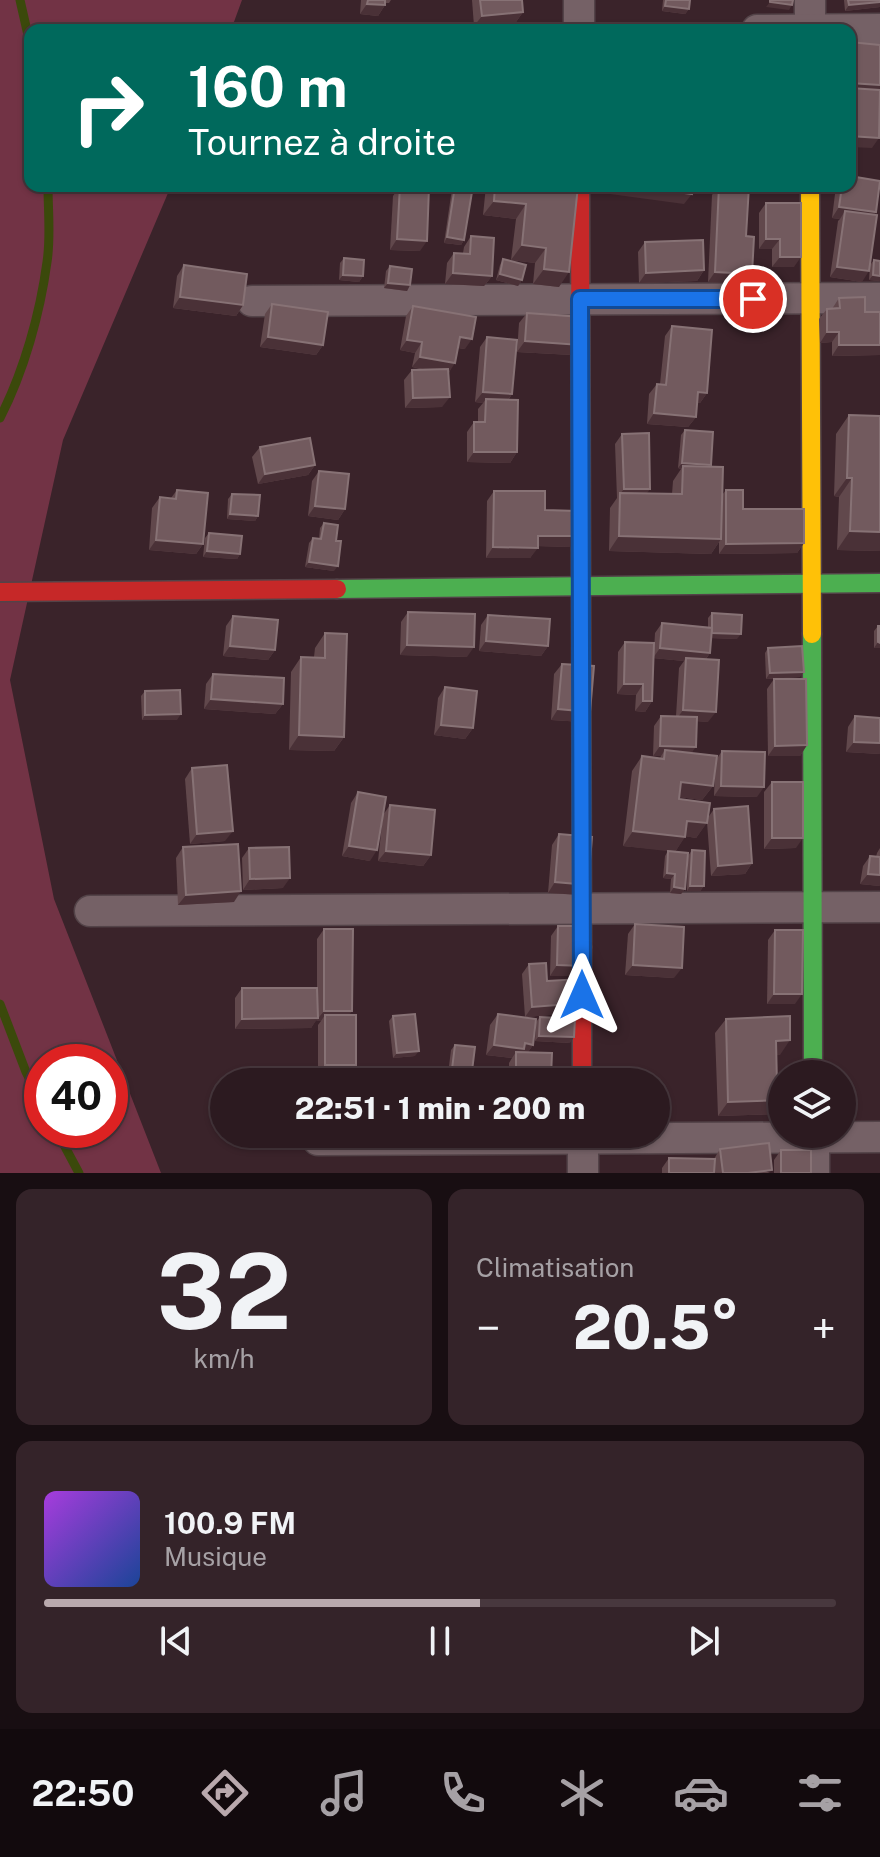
<!DOCTYPE html>
<html lang="fr">
<head>
<meta charset="utf-8">
<style>
  :root { --surface:#2c1a20; --page:#342329; --text:#f1f3f6; --muted:#a6a1a5; --line:#48383e; --accent:#b9a9ad }
  body { margin:0; font-family:"Public Sans",sans-serif; background:var(--page); color:var(--text); height:100vh; display:flex; flex-direction:column; font-size:30px; white-space:nowrap }
  * { box-sizing:border-box; margin:0 }
  p { font-size:26px; color:var(--muted) }
  .icon { flex:none; width:44px; height:44px; fill:none; stroke:currentColor; stroke-width:2; stroke-linecap:round; stroke-linejoin:round }
  .map { position:relative; height:1173px; overflow:hidden }
  .drawer { display:flex; flex-direction:column; gap:16px; padding:16px; background:#180e12; flex:1 }
  .drawer>* { flex:none }
  .hud { position:absolute; left:24px; top:24px; width:832px; height:168px; border-radius:16px; box-shadow:0 2px 6px #0004,0 0 0 2px var(--line); background:#00695c; color:#fff; overflow:hidden }
  .tools { position:absolute; left:768px; top:1060px; display:grid; gap:16px }
  .tools a { display:grid; place-items:center; width:88px; height:88px; border-radius:50%; background:var(--surface); box-shadow:0 2px 6px #0004,0 0 0 2px var(--line); font-size:40px }
  .speed { position:absolute; left:24px; top:1044px; display:flex; gap:16px; font-size:40px; font-weight:700; text-align:center }
  .speed>* { display:grid; place-content:center; width:104px; height:104px; border-radius:50%; background:var(--surface); box-shadow:0 2px 6px #0004,0 0 0 2px var(--line); line-height:1 }
  .speed .limit { border:12px solid #d22; background:#fff; color:#111 }
  .pin { position:absolute; display:grid; place-items:center; width:68px; height:68px; color:#fff; margin:-34px; border:4px solid #fff; border-radius:50%; box-shadow:0 2px 8px #0007 }
  .me { position:absolute; width:88px; margin:-44px; rotate:0deg; stroke-linejoin:round; filter:drop-shadow(0 0 6px #0008) }
  .turn { display:flex; align-items:center; gap:28px; height:168px; padding:0 32px; font-size:36px }
  .turn .icon { width:104px; height:104px; stroke-width:2.5 }
  .turn b { display:block; font-size:56px; line-height:68px }
  .big { font-size:60px; font-weight:800; line-height:1.1 }
  .drawer .card { flex:1; display:flex; flex-direction:column; justify-content:center; gap:12px; min-width:0; padding:0 28px; border-radius:16px; background:var(--page) }
  .drawer .dial { align-items:center; gap:0 }
  .dial b { font-size:104px; line-height:1 }
  .song { display:flex; align-items:center; gap:24px }
  .cover { width:96px; height:96px; border-radius:12px; background:linear-gradient(135deg,hsl(280 70% 55%),hsl(220 70% 35%)) }
  .played { height:8px; border-radius:4px; background:linear-gradient(90deg,var(--accent) 55%,var(--line) 55%) }
  .keys { display:flex; justify-content:space-around; direction:ltr }
  .heat { display:flex; justify-content:space-between; align-items:center; font-size:44px; direction:ltr }
  .drawer .tiles { flex:1; display:grid; gap:16px; grid-template-columns:1fr 1fr }
  .card:last-child { grid-column:span 2 }
  .trip { position:absolute; left:210px; top:1068px; width:460px; height:80px; border-radius:40px; background:var(--surface); box-shadow:0 2px 6px #0004,0 0 0 2px var(--line); font-weight:800; line-height:80px; text-align:center }
  .menu { display:flex; height:128px; justify-content:space-around; align-items:center; background:#120a0d; color:var(--muted) }
  .menu .icon { width:56px; height:56px }
  .menu .on { color:var(--accent) }
  .menu b { font-size:36px; color:var(--text) }
  .map>svg:first-child { display:block }
</style>
</head>
<body>
<div class="map">
<svg width="880" height="1173" viewBox="0 0 880 1173">
  <rect width="100%" height="100%" fill="#3a232a"/>
  <path fill="#723345" fill-rule="evenodd" d="M0,0H242L231,30H30V186H171L63,440L10,680L54,899L161,1173H0ZM42,1062H110V1130H42Z"/>
  <g fill="none" stroke-linecap="round" stroke-linejoin="round">
    <g stroke="#3b490b" stroke-width="9">
      <polyline points="20,0 30,44"/>
      <path d="M0,418C24,371 40,314 47,262C51,237 48,211 48,186"/>
      <polyline points="0,1004 26,1072 42,1103"/>
      <polyline points="56,1130 79,1173"/>
    </g>
    <g stroke="#534348" stroke-width="33">
      <g id="street">
        <polyline points="579,0 579,30"/>
        <polyline points="810,0 810,30"/>
        <polyline points="757,30 880,29"/>
        <polyline points="252,301 880,298"/>
        <polyline points="90,911 880,907"/>
        <polyline points="583,1134 583,1173"/>
        <polyline points="814,1134 814,1173"/>
        <polyline points="318,1140 880,1137"/>
      </g>
    </g>
    <g stroke="#534348" stroke-width="21">
      <g id="fast">
        <polyline points="581,580 582,947"/>
        <polyline points="337,589 880,583"/>
        <polyline points="812,634 813,1074"/>
      </g>
    </g>
    <g stroke="#534348" stroke-width="21">
      <polyline id="slow" points="810,186 812,634"/>
    </g>
    <g stroke="#534348" stroke-width="21">
      <g id="jam">
        <polyline points="580,186 581,580"/>
        <polyline points="0,592 337,589"/>
        <polyline points="582,947 582,1082"/>
      </g>
    </g>
    <use href="#street" stroke="#756166" stroke-width="30"/>
    <use href="#fast" stroke="#4caf50" stroke-width="18"/>
    <use href="#slow" stroke="#ffc107" stroke-width="18"/>
    <use href="#jam" stroke="#c62828" stroke-width="18"/>
  </g>
  <g fill="#61484c">
    <polygon points="361,0 391,0 389,3 385,3 385,5 378,16 360,14"/>
    <polygon points="472,0 522,0 523,12 516,22 474,26"/>
    <polygon points="663,0 690,0 689,9 685,14 662,11"/>
    <polygon points="844,0 880,0 880,7 845,11"/>
    <polygon points="400,186 420,251 390,250 393,196"/>
    <polygon points="454,186 473,186 464,240 461,245 444,243 452,189"/>
    <polygon points="486,186 578,186 559,287 533,284 535,263 511,260 516,219 483,215"/>
    <polygon points="718,186 749,186 744,284 708,282 712,195"/>
    <polygon points="836,186 850,186 876,212 874,215 862,282 830,277 838,221 840,219 832,218"/>
    <polygon points="766,203 794,267 772,267 772,249 759,249 759,213"/>
    <polygon points="471,236 492,276 484,286 445,284 447,263 454,253 463,253 464,247"/>
    <polygon points="645,242 704,270 697,281 639,283 638,252"/>
    <polygon points="344,258 363,276 359,282 339,280 340,263"/>
    <polygon points="503,259 522,280 518,286 496,280 500,265"/>
    <polygon points="874,260 880,281 869,280 870,265"/>
    <polygon points="184,265 243,305 236,316 173,308 177,276"/>
    <polygon points="390,266 410,285 407,291 384,288 386,271"/>
    <polygon points="839,298 865,312 880,312 880,355 832,356 832,342 820,343 819,319 827,309 832,309"/>
    <polygon points="272,304 323,345 316,355 260,347 265,314"/>
    <polygon points="413,306 465,349 458,348 449,373 442,407 405,408 404,380 412,370 425,370 412,367 415,353 400,350 406,316"/>
    <polygon points="527,313 580,345 572,355 517,352 519,323"/>
    <polygon points="672,326 707,393 700,403 697,403 696,417 688,427 647,424 649,394 657,384 660,384 665,336"/>
    <polygon points="487,337 512,394 509,399 517,452 510,463 467,462 467,432 474,422 478,422 478,409 483,403 475,402 480,347"/>
    <polygon points="849,415 880,416 880,551 837,550 839,497 834,496 836,434"/>
    <polygon points="685,430 711,465 710,467 722,495 726,490 743,509 804,543 797,553 719,554 719,542 711,554 609,551 610,508 617,498 615,444 622,434 647,494 672,494 673,481 681,469 678,468 681,435"/>
    <polygon points="260,447 315,465 308,475 258,484 252,457"/>
    <polygon points="319,471 345,509 338,520 308,516 312,481"/>
    <polygon points="177,490 203,544 196,554 149,550 152,508 160,497 171,498"/>
    <polygon points="494,491 545,510 570,547 538,546 530,558 486,558 487,501"/>
    <polygon points="232,494 258,516 255,521 227,519 228,499"/>
    <polygon points="324,523 336,541 334,571 305,567 309,543 313,538 319,539 320,528"/>
    <polygon points="209,533 240,554 237,559 203,557 205,538"/>
    <polygon points="408,612 467,657 400,655 401,622"/>
    <polygon points="712,613 737,639 711,638 710,653 706,659 708,722 697,721 692,753 716,760 722,751 757,797 714,796 715,770 713,786 702,800 679,797 679,799 707,819 714,809 752,863 745,874 711,876 707,822 696,838 685,836 675,852 685,889 681,894 670,893 671,879 663,878 665,856 668,851 675,851 623,846 632,771 642,756 660,758 661,756 653,756 654,726 661,716 676,716 679,668 684,661 653,658 652,701 645,712 635,711 636,695 617,694 618,652 625,642 654,650 655,633 662,623 708,628 708,618"/>
    <polygon points="488,615 548,646 541,656 479,651 481,625"/>
    <polygon points="233,616 275,650 268,660 223,656 226,626"/>
    <polygon points="878,626 880,626 880,648 874,648 874,631"/>
    <polygon points="325,633 344,737 334,751 289,750 291,672 301,657 314,657 315,648"/>
    <polygon points="768,648 800,677 766,679 765,653"/>
    <polygon points="562,664 590,712 583,722 551,720 554,674"/>
    <polygon points="213,674 283,704 275,714 204,709 206,684"/>
    <polygon points="774,679 807,745 800,756 768,756 767,689"/>
    <polygon points="445,687 473,728 465,739 434,735 438,698"/>
    <polygon points="145,691 177,720 142,720 141,696"/>
    <polygon points="855,716 880,718 880,754 846,752 848,727"/>
    <polygon points="192,768 225,841 190,844 185,779"/>
    <polygon points="772,782 796,848 764,849 764,792"/>
    <polygon points="358,792 370,861 342,856 351,803"/>
    <polygon points="390,805 431,855 423,866 378,861 383,815"/>
    <polygon points="559,834 581,895 548,893 552,845"/>
    <polygon points="183,847 234,902 178,905 176,858"/>
    <polygon points="249,848 283,888 243,890 242,858"/>
    <polygon points="880,848 880,886 860,884 863,866 870,856 876,857 877,853"/>
    <polygon points="692,850 704,886 700,891 687,891 688,856"/>
    <polygon points="635,924 674,978 625,975 628,934"/>
    <polygon points="558,926 576,976 550,976 551,936"/>
    <polygon points="324,929 349,1015 349,1075 318,1075 318,1025 321,1021 316,1020 311,1028 235,1029 235,998 242,988 317,988 317,939"/>
    <polygon points="775,930 795,1004 767,1004 768,940"/>
    <polygon points="529,964 547,981 576,1013 525,1017 522,974"/>
    <polygon points="498,1014 533,1045 528,1052 551,1076 587,1082 509,1082 509,1063 512,1058 486,1055 490,1025"/>
    <polygon points="393,1016 415,1056 393,1058 389,1021"/>
    <polygon points="540,1017 570,1043 535,1041 536,1022"/>
    <polygon points="726,1019 780,1055 777,1055 777,1085 782,1085 782,1111 780,1114 718,1116 715,1033"/>
    <polygon points="455,1045 468,1076 448,1074 451,1050"/>
    <polygon points="720,1149 770,1173 662,1173 662,1168 669,1158 714,1159"/>
    <polygon points="781,1150 811,1173 774,1173 774,1160"/>
  </g>
  <g fill="#4a3137">
    <polygon points="770,2 792,5 789,10 766,7"/>
    <polygon points="880,2 880,7 845,11 849,5"/>
    <polygon points="367,4 385,5 378,16 360,14"/>
    <polygon points="665,6 689,9 685,14 662,11"/>
    <polygon points="523,12 516,22 474,26 482,16"/>
    <polygon points="850,83 880,85 880,96 850,93"/>
    <polygon points="850,136 879,138 872,148 850,147"/>
    <polygon points="615,186 636,186 692,194 684,204 610,194"/>
    <polygon points="494,201 526,204 516,219 483,215"/>
    <polygon points="839,207 876,212 869,222 845,211 840,219 832,218"/>
    <polygon points="447,237 464,240 461,245 444,243"/>
    <polygon points="397,239 427,241 420,251 390,250"/>
    <polygon points="766,239 780,239 772,249 759,249"/>
    <polygon points="522,245 546,248 535,263 511,260"/>
    <polygon points="780,257 801,257 794,267 772,267"/>
    <polygon points="837,267 869,271 862,282 830,277"/>
    <polygon points="544,269 569,272 559,287 533,284"/>
    <polygon points="704,270 697,281 639,283 646,273"/>
    <polygon points="715,272 752,274 744,284 708,282"/>
    <polygon points="453,273 492,276 484,286 445,284"/>
    <polygon points="500,274 522,280 518,286 496,280"/>
    <polygon points="343,275 363,276 359,282 339,280"/>
    <polygon points="873,275 880,276 880,281 869,280"/>
    <polygon points="388,283 410,285 407,291 384,288"/>
    <polygon points="180,297 243,305 236,316 173,308"/>
    <polygon points="827,332 839,332 832,342 820,343"/>
    <polygon points="268,337 323,345 316,355 260,347"/>
    <polygon points="460,337 472,339 465,349 452,347"/>
    <polygon points="407,340 422,342 415,353 400,350"/>
    <polygon points="525,341 580,345 572,355 517,352"/>
    <polygon points="839,345 880,345 880,355 832,356"/>
    <polygon points="420,357 455,363 448,374 412,367"/>
    <polygon points="483,392 512,394 505,404 486,399 483,403 475,402"/>
    <polygon points="698,392 707,393 700,403 691,402"/>
    <polygon points="450,397 442,407 405,408 413,398"/>
    <polygon points="654,413 696,417 688,427 647,424"/>
    <polygon points="474,452 517,452 510,463 467,462"/>
    <polygon points="682,463 711,465 707,470 683,466 681,469 678,468"/>
    <polygon points="315,465 308,475 258,484 265,474"/>
    <polygon points="847,478 852,478 839,497 834,496"/>
    <polygon points="624,489 650,489 643,499 620,494"/>
    <polygon points="315,506 345,509 338,520 308,516"/>
    <polygon points="230,514 258,516 255,521 227,519"/>
    <polygon points="850,531 880,532 880,551 837,550"/>
    <polygon points="538,536 577,536 570,547 531,546"/>
    <polygon points="619,536 721,539 711,554 609,551"/>
    <polygon points="156,540 203,544 196,554 149,550"/>
    <polygon points="804,543 797,553 719,554 726,544"/>
    <polygon points="493,547 538,548 530,558 486,558"/>
    <polygon points="207,551 240,554 237,559 203,557"/>
    <polygon points="309,562 338,566 334,571 305,567"/>
    <polygon points="711,633 741,634 737,639 707,638"/>
    <polygon points="486,641 548,646 541,656 479,651"/>
    <polygon points="878,642 880,643 880,648 874,648"/>
    <polygon points="407,645 474,647 467,657 400,655"/>
    <polygon points="230,646 275,650 268,660 223,656"/>
    <polygon points="660,648 710,653 703,663 686,658 684,661 653,658"/>
    <polygon points="804,672 800,677 766,679 770,673"/>
    <polygon points="624,684 643,684 636,695 617,694"/>
    <polygon points="211,699 283,704 275,714 204,709"/>
    <polygon points="643,701 652,701 645,712 635,711"/>
    <polygon points="558,709 590,712 583,722 551,720"/>
    <polygon points="683,710 716,712 708,722 676,720"/>
    <polygon points="181,714 177,720 142,720 145,715"/>
    <polygon points="441,725 473,728 465,739 434,735"/>
    <polygon points="299,735 344,737 334,751 289,750"/>
    <polygon points="854,742 880,743 880,754 846,752"/>
    <polygon points="807,745 800,756 768,756 775,746"/>
    <polygon points="660,746 696,747 688,757 665,750 661,756 653,756"/>
    <polygon points="681,782 713,786 702,800 671,796"/>
    <polygon points="721,786 764,787 757,797 714,796"/>
    <polygon points="687,821 707,823 696,838 677,835"/>
    <polygon points="233,831 225,841 190,844 197,834"/>
    <polygon points="633,831 685,837 675,852 623,846"/>
    <polygon points="772,838 803,838 796,848 764,849"/>
    <polygon points="349,846 377,850 370,861 342,856"/>
    <polygon points="386,851 431,855 423,866 378,861"/>
    <polygon points="752,863 745,874 711,876 718,866"/>
    <polygon points="667,873 675,874 671,879 663,878"/>
    <polygon points="868,874 880,875 880,886 860,884"/>
    <polygon points="290,878 283,888 243,890 250,879"/>
    <polygon points="555,882 588,885 581,895 548,893"/>
    <polygon points="690,886 704,886 700,891 687,891"/>
    <polygon points="674,887 685,889 681,894 670,893"/>
    <polygon points="241,891 234,902 178,905 186,895"/>
    <polygon points="557,965 583,966 576,976 550,976"/>
    <polygon points="633,965 682,968 674,978 625,975"/>
    <polygon points="774,994 802,994 795,1004 767,1004"/>
    <polygon points="583,1003 576,1013 525,1017 532,1007"/>
    <polygon points="324,1011 352,1011 345,1021 325,1015 321,1021 316,1021"/>
    <polygon points="318,1018 311,1028 235,1029 242,1019"/>
    <polygon points="539,1036 574,1037 570,1043 535,1041"/>
    <polygon points="790,1040 780,1055 766,1056 776,1041"/>
    <polygon points="525,1043 533,1045 526,1055 516,1052 512,1058 486,1055 494,1045"/>
    <polygon points="419,1051 415,1056 393,1058 397,1053"/>
    <polygon points="325,1065 356,1065 349,1075 318,1075"/>
    <polygon points="452,1069 472,1071 468,1076 448,1074"/>
    <polygon points="782,1100 782,1111 780,1114 718,1116 728,1102"/>
  </g>
  <g fill="#725a5e" stroke="#877275" stroke-width="2">
    <polygon points="368,0 385,0 385,5 367,4"/>
    <polygon points="480,0 522,0 523,12 482,16"/>
    <polygon points="666,0 690,0 689,9 665,6"/>
    <polygon points="770,0 793,0 792,5 770,2"/>
    <polygon points="848,0 880,0 880,2 849,5"/>
    <polygon points="850,42 880,45 880,85 850,83"/>
    <polygon points="850,88 880,90 879,138 850,136"/>
    <polygon points="850,176 880,181 876,212 839,207 842,186 850,186"/>
    <polygon points="400,186 429,187 427,241 397,239"/>
    <polygon points="455,186 473,186 464,240 447,237"/>
    <polygon points="495,186 578,186 569,272 544,269 546,248 522,245 526,204 494,201"/>
    <polygon points="636,186 693,186 692,194"/>
    <polygon points="719,186 749,186 746,236 754,237 752,274 715,272"/>
    <polygon points="766,203 801,203 801,257 780,257 780,239 766,239"/>
    <polygon points="845,211 877,215 869,271 837,267"/>
    <polygon points="471,236 494,238 492,276 453,273 454,253 470,254"/>
    <polygon points="703,240 704,270 646,273 645,242"/>
    <polygon points="344,258 364,260 363,276 343,275"/>
    <polygon points="503,259 526,265 522,280 500,274"/>
    <polygon points="874,260 880,261 880,276 873,275"/>
    <polygon points="184,265 247,274 243,305 180,297"/>
    <polygon points="390,266 412,269 410,285 388,283"/>
    <polygon points="865,297 865,312 880,312 880,345 839,345 839,332 827,332 827,309 840,308 839,298"/>
    <polygon points="272,304 328,312 323,345 268,337"/>
    <polygon points="413,306 476,317 472,339 460,337 455,363 420,357 422,342 407,340"/>
    <polygon points="527,313 582,317 580,345 525,341"/>
    <polygon points="672,326 712,330 707,393 698,392 696,417 654,413 657,384 666,385"/>
    <polygon points="487,337 517,340 512,394 483,392"/>
    <polygon points="448,369 450,397 413,398 412,370"/>
    <polygon points="486,399 518,400 517,452 474,452 474,422 485,422"/>
    <polygon points="849,415 880,416 880,532 850,531 852,478 847,478"/>
    <polygon points="685,430 713,432 711,465 682,463"/>
    <polygon points="649,433 650,489 624,489 622,434"/>
    <polygon points="310,438 315,465 265,474 260,447"/>
    <polygon points="683,466 723,467 721,539 619,536 620,493 682,494"/>
    <polygon points="319,471 349,474 345,509 315,506"/>
    <polygon points="177,490 208,493 203,544 156,540 160,497 176,499"/>
    <polygon points="726,490 743,490 743,509 804,509 804,543 726,544"/>
    <polygon points="494,491 545,491 545,510 577,511 577,536 538,536 538,548 493,547"/>
    <polygon points="232,494 260,495 258,516 230,514"/>
    <polygon points="324,523 338,525 336,541 341,541 338,566 309,562 313,538 321,539"/>
    <polygon points="209,533 242,536 240,554 207,551"/>
    <polygon points="408,612 475,614 474,647 407,645"/>
    <polygon points="712,613 742,615 741,634 712,633"/>
    <polygon points="488,615 550,619 548,646 486,641"/>
    <polygon points="233,616 278,620 275,650 230,646"/>
    <polygon points="662,623 712,628 710,653 660,648"/>
    <polygon points="878,626 880,626 880,643 878,642"/>
    <polygon points="325,633 347,634 344,737 299,735 301,657 325,658"/>
    <polygon points="625,642 654,643 652,701 643,701 643,684 624,684"/>
    <polygon points="802,646 804,672 770,673 768,648"/>
    <polygon points="686,658 719,660 716,712 683,710"/>
    <polygon points="562,664 594,666 590,712 558,709"/>
    <polygon points="213,674 284,678 283,704 211,699"/>
    <polygon points="774,679 806,679 807,745 775,746"/>
    <polygon points="445,687 477,691 473,728 441,725"/>
    <polygon points="180,690 181,714 145,715 145,691"/>
    <polygon points="661,716 697,717 696,747 660,746"/>
    <polygon points="855,716 880,718 880,743 854,742"/>
    <polygon points="665,750 717,756 713,786 681,782 679,799 710,803 707,823 687,821 685,837 633,831 642,756 664,759"/>
    <polygon points="722,751 765,752 764,787 721,786"/>
    <polygon points="227,765 233,831 197,834 192,768"/>
    <rect x="772" y="782" width="31" height="56"/>
    <polygon points="358,792 386,797 377,850 349,846"/>
    <polygon points="390,805 435,810 431,855 386,851"/>
    <polygon points="748,806 752,863 718,866 714,809"/>
    <polygon points="559,834 592,837 588,885 555,882"/>
    <polygon points="238,844 241,891 186,895 183,847"/>
    <polygon points="289,847 290,878 250,879 249,848"/>
    <polygon points="692,850 705,851 704,886 690,886"/>
    <polygon points="668,851 688,853 685,889 674,887 675,874 667,873"/>
    <polygon points="870,856 880,857 880,875 868,874"/>
    <polygon points="635,924 684,927 682,968 633,965"/>
    <polygon points="558,926 584,926 583,966 557,965"/>
    <polygon points="324,929 353,929 352,1011 324,1011"/>
    <polygon points="775,930 803,930 802,994 774,994"/>
    <polygon points="546,963 547,981 581,979 583,1003 532,1007 529,964"/>
    <polygon points="242,988 317,988 318,1018 242,1019"/>
    <polygon points="415,1014 419,1051 397,1053 393,1016"/>
    <polygon points="498,1014 536,1019 533,1045 525,1043 524,1049 494,1045"/>
    <rect x="325" y="1015" width="31" height="50"/>
    <polygon points="790,1016 790,1040 776,1041 777,1085 782,1085 782,1100 728,1102 726,1019"/>
    <polygon points="540,1017 575,1019 574,1037 539,1036"/>
    <polygon points="455,1045 475,1047 472,1071 452,1069"/>
    <polygon points="516,1052 552,1053 551,1076 587,1076 587,1082 516,1082"/>
    <rect x="322" y="1077" width="22" height="5"/>
    <polygon points="769,1143 772,1170 748,1173 723,1173 720,1149"/>
    <rect x="781" y="1150" width="30" height="23"/>
    <polygon points="669,1158 715,1159 714,1173 669,1173"/>
  </g>
  <g fill="none" stroke-linecap="round" stroke-linejoin="round">
    <g stroke="#114b97" stroke-width="20">
      <polyline id="route" points="582,995 580,299 753,299"/>
    </g>
    <use href="#route" stroke="#1a73e8" stroke-width="14"/>
  </g>
</svg>
<div class="tools">
<a><svg class="icon" aria-label="layers" viewBox="0 0 24 24"><path d="M12 4l9 5-9 5-9-5zM3 14l9 5 9-5"/></svg></a>
</div>
<div class="speed"><div class="limit">40</div></div>
<div class="pin" style="left:753px;top:299px;background:#d93025"><svg class="icon" aria-label="arrive" viewBox="0 0 24 24"><path d="M6 21V4h12l-3 4 3 4H6"/></svg></div>
<svg class="me" style="left:582px;top:995px" viewBox="-20 -20 40 40"><path d="M0-17L14 15 0 8-14 15z" fill="#1a73e8" stroke="#fff" stroke-width="4"/></svg>
<div class="trip">22:51 · 1 min · 200 m</div>
<div class="hud">
<div class="turn"><svg class="icon" aria-label="right" viewBox="0 0 24 24"><path d="M7 20v-9h11M14 6l5 5-5 5"/></svg><div><b>160 m</b>Tournez à droite</div></div>
</div>
</div>
<section class="drawer">
<div class="tiles">
<div class="card dial"><b>32</b><p>km/h</p></div>
<div class="card"><p>Climatisation</p>
<div class="heat"><a>−</a><b class="big">20.5°</b><a>+</a></div>
</div>
<div class="card">
<div class="song"><i class="cover"></i><div><b>100.9 FM</b><p>Musique</p></div></div>
<div class="played"></div>
<div class="keys"><svg class="icon" aria-label="previous" viewBox="0 0 24 24"><path d="M18 5L8 12l10 7zM5 5v14"/></svg><svg class="icon" aria-label="pause" viewBox="0 0 24 24"><path d="M8 5v14M16 5v14"/></svg><svg class="icon" aria-label="next" viewBox="0 0 24 24"><path d="M6 5l10 7-10 7zM19 5v14"/></svg></div>
</div>
</div>
</section>
<nav class="menu">
<b>22:50</b>
<svg class="icon on" aria-label="directions" viewBox="0 0 24 24"><path d="M12 3l9 9-9 9-9-9zM9 14v-3h6M13 9l2 2-2 2"/></svg>
<svg class="icon" aria-label="music" viewBox="0 0 24 24"><path d="M9 18V5l10-2v13"/><circle cx="6" cy="18" r="3"/><circle cx="16" cy="16" r="3"/></svg>
<svg class="icon" aria-label="phone" viewBox="0 0 24 24"><path d="M5 4h4l2 5-3 2q2 4 5 5l2-3 5 2v4C11 20 4 13 5 4z"/></svg>
<svg class="icon" aria-label="climate" viewBox="0 0 24 24"><path d="M12 3v18M4 7l16 10M4 17L20 7"/></svg>
<svg class="icon" aria-label="car" viewBox="0 0 24 24"><path d="M5 17H2v-5l4-1 3-4h7l3 4 3 1v5h-3M9 17h6M6 11h13"/><circle cx="7" cy="17" r="2"/><circle cx="17" cy="17" r="2"/></svg>
<svg class="icon" aria-label="filters" viewBox="0 0 24 24"><path d="M4 7h16M4 17h16"/><circle cx="9" cy="7" r="2"/><circle cx="15" cy="17" r="2"/></svg>
</nav>
</body>
</html>
